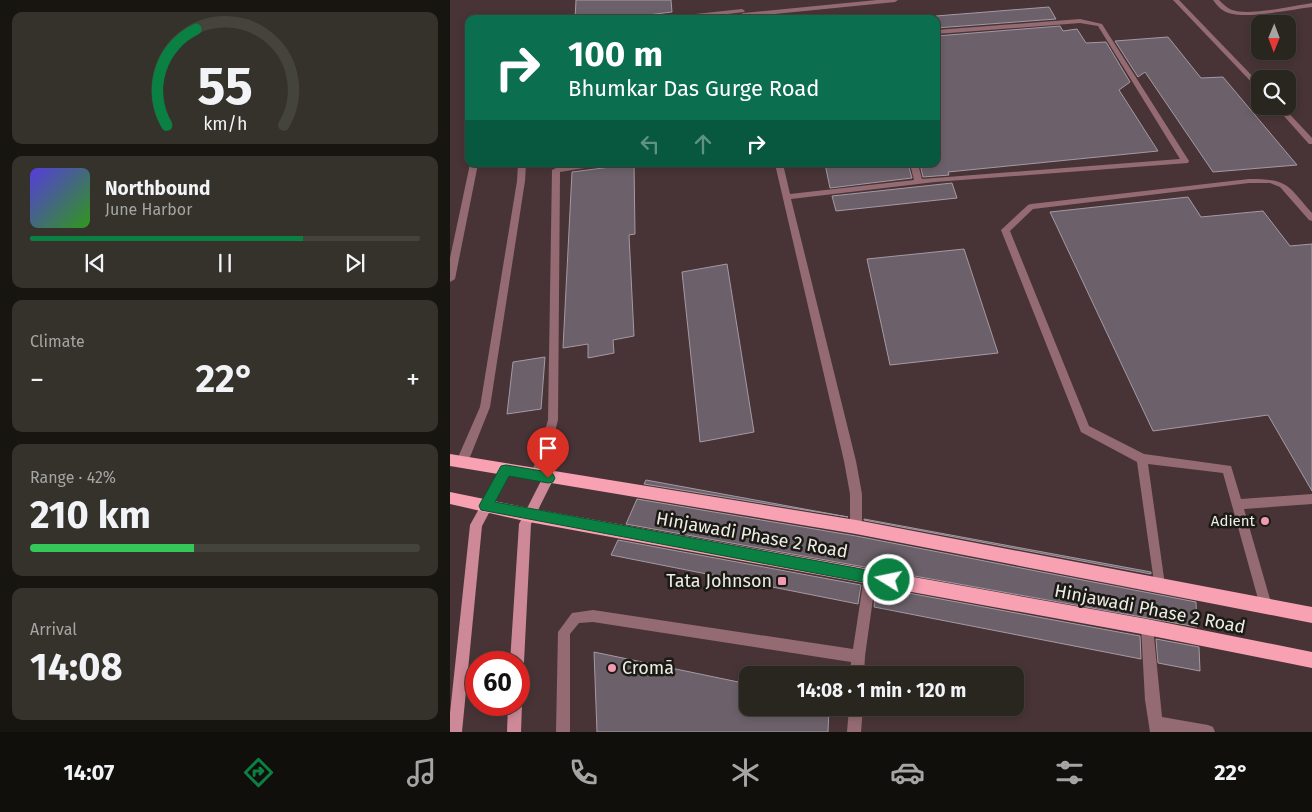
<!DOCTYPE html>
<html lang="en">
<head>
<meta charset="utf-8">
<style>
  :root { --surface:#28261e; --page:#34322b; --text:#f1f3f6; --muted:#a5a5a4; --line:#44433c; --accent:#0b8043 }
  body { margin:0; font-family:"Fira Sans",sans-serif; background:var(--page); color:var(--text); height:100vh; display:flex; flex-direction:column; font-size:19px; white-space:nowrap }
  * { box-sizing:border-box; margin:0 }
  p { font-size:16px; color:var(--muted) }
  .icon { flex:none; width:28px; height:28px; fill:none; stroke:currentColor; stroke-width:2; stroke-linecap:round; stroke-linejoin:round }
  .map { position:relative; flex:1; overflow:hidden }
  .side { display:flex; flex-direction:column; gap:12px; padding:12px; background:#161510; width:450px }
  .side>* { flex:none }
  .guide { position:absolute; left:15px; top:15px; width:475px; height:152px; border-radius:10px; box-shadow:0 2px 8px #0003,0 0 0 1px var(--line); background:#0b6e4f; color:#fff; overflow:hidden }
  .needle { width:32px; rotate:181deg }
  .fabs { position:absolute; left:801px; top:15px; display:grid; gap:10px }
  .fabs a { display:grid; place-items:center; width:45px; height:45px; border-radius:10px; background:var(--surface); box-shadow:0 2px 8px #0003,0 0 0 1px var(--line); font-size:25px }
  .speed { position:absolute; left:15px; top:651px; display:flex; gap:10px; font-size:25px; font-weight:700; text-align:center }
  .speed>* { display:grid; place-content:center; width:65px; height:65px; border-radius:50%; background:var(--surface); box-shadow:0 2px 8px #0003,0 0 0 1px var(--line); line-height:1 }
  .speed .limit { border:8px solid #d22; background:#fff; color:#111 }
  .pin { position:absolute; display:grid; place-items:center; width:42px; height:42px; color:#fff; margin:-51px -21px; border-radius:50% 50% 50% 0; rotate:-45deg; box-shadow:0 0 5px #0007 }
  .pin .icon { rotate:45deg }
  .me { position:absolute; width:55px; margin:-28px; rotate:280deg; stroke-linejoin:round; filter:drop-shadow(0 0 4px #0008) }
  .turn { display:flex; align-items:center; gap:18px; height:105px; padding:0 20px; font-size:22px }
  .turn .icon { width:65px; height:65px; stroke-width:2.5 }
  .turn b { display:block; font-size:35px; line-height:42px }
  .lanes { display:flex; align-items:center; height:48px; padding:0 20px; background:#0003; justify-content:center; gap:25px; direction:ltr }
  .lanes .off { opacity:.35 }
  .big { font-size:38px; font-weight:700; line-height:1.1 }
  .side .widget { flex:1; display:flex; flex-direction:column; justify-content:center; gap:8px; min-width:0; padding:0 18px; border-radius:10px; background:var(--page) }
  .side .dial { align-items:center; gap:0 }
  .dial svg { height:130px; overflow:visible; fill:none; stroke:var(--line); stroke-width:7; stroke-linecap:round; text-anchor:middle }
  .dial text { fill:var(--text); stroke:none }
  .song { display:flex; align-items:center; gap:15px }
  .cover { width:60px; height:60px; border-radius:8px; background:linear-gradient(135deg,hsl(250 70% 55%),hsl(110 70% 35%)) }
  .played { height:5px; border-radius:2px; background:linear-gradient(90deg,var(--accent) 70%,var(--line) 70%) }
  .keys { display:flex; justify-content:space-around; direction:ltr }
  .heat { display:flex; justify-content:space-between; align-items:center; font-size:28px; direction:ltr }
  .charge { height:8px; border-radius:4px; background:linear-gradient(90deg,#34c759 42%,var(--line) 0) }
  .trip { position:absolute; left:289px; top:666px; width:285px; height:50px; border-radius:10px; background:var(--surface); box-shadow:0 2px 8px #0003,0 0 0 1px var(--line); font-weight:700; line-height:50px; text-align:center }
  .tab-bar { display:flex; height:80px; justify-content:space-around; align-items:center; background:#100f0c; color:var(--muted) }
  .tab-bar .icon { width:35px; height:35px }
  .tab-bar .active { color:var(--accent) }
  .tab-bar b { font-size:22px; color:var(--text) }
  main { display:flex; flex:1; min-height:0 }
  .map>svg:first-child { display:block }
</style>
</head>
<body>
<main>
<section class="side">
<div class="widget dial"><svg viewBox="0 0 100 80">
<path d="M14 69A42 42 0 1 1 86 69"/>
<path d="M14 69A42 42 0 0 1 32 10" stroke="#0b8043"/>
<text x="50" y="56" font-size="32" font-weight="700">55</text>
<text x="50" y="72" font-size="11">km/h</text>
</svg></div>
<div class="widget">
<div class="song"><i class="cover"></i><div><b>Northbound</b><p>June Harbor</p></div></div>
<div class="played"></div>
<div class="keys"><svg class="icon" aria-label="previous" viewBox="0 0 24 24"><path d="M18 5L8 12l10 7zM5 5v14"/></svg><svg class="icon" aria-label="pause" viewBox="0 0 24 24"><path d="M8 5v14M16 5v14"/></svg><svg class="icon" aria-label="next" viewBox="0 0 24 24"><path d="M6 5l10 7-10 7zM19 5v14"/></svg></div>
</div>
<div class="widget"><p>Climate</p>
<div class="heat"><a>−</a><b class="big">22°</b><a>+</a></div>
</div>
<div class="widget"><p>Range · 42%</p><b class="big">210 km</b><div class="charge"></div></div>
<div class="widget"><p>Arrival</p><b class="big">14:08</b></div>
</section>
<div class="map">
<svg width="862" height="732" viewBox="0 0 862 732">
  <rect width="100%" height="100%" fill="#353328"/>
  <path fill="#483436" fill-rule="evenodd" d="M0,0H862V732H0ZM19,19H486V164H19ZM810,24H838V51H810ZM810,79H838V106H810ZM26,662H69V705H26ZM298,675H565V708H298Z"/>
  <g fill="#6c616a" stroke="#a599a3">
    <polygon points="126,0 221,0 222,12 165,19 125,19"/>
    <polygon points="599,7 606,19 486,28 486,16"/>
    <polygon points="610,26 613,31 627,29 636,43 656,42 680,82 669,90 708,151 498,172 499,175 473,177 470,164 486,164 486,36"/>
    <polygon points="718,37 751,78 773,77 847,165 763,172 695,72 688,77 665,41"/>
    <polygon points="184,164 185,234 179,235 184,336 163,340 164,353 138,358 138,344 113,348 122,172"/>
    <polygon points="375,164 458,164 462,178 380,188"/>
    <polygon points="502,183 507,198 386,211 382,196"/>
    <polygon points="738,197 751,217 813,211 840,246 862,244 862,491 818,415 703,431 600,212"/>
    <polygon points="514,249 548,353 440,365 417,259"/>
    <polygon points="277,264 304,432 250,442 232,272"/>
    <polygon points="95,357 91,409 57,414 63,362"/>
    <polygon points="196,480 398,517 194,484"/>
    <polygon points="187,499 406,536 746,602 747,627 176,524"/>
    <polygon points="414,519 701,572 701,574 414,520"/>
    <polygon points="168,540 411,585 408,604 161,555"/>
    <polygon points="426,587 690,636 691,659 424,607"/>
    <polygon points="706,639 749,647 750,671 708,663"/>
    <polygon points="144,652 298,684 298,708 379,708 378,732 147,732"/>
  </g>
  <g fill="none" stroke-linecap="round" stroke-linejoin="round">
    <g fill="#956b73" fill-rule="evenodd">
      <polygon points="427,0 448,0 445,2 293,17 290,15 293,13"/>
      <polygon points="723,0 729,0 810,84 810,90 808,89"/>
      <path d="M763,0H769C773,4 777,8 782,10C799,16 843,6 862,3V7C843,9 790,21 774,11C770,9 766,4 763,0Z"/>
      <polygon points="292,9 295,11 294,12 237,19 214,19 217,17"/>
      <polygon points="630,19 652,24 739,161 738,163 485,182 341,199 406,461 412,494 412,527 410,531 406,532 402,531 400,527 400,494 394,461 325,164 333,164 340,194 464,180 460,164 468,164 472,179 730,159 648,26 630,23 486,34 486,30"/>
      <polygon points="825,106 832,106 862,138 862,144 859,144"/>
      <polygon points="20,164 28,164 5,279 0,282 0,258"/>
      <polygon points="132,164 151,164 147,166 110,172 108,420 93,476 91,479 87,481 83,479 81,476 98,420 102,170 106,168"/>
      <path d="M199,164H216C212,168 203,168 199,164Z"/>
      <path d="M799,179C839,179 837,185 862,213V221L859,220L830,187L820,183H799L583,209L560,231L639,426L694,454L781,466L791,499L862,494V504L794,509L822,606L820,610L816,612L812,610L810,606L773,473L698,464L715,585L713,589L709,591L705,589L687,462L631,432L551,230L578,205L581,204Z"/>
      <polygon points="420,571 424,573 426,577 415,656 414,675 400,675 401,662 143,622 129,623 120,634 120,732 106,732 108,632 122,613 143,610 403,649 414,577 416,573"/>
      <polygon points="697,621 702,622 703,627 712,717 758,725 763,727 765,732 700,732 695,700 691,627 692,622"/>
      <polygon points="399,708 413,708 411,732 397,732"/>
    </g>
    <polygon fill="#956b73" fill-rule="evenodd" points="68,164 76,164 75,181 40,407 18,462 16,465 12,467 8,465 6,462 30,407 67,181"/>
    <g fill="#cd8997" fill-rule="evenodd">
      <polygon points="56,465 60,467 62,470 32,526 12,732 0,732 0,713 20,525 52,467"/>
      <polygon points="98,473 102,475 104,478 81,524 74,662 72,667 69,668 69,662 60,662 69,524 94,475"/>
      <polygon points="69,700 72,705 71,732 57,732 58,705 69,705"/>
    </g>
    <g fill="#f7a1b3" fill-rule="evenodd">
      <polygon points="0,454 406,520 862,607 862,623 406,534 0,466"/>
      <polygon points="0,492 79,508 697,619 862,652 862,668 697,635 79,522 0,504"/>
    </g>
  </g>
  <polygon fill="#0b8043" stroke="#07532c" points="56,465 98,472 103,474 105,478 103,482 98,483 59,476 45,502 439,574 444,576 446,580 444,585 439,587 31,510 29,506 31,502 51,466"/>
  <g fill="#f29aaf" stroke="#1b1a15" stroke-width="2">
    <circle cx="815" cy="521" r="5"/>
    <rect x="327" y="576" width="10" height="10" rx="2.5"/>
    <circle cx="162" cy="668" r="5"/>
  </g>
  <g text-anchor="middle" stroke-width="5" stroke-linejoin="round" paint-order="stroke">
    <g font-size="15" fill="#edece5" stroke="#1b1a15" text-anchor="end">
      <text x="805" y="526">Adient</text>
    </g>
    <g font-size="18" fill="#edece5" stroke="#1b1a15">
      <text transform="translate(302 535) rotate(10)" y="6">Hinjawadi Phase 2 Road</text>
      <text transform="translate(700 609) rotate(11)" y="6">Hinjawadi Phase 2 Road</text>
    </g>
    <g font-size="18" fill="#edece5" stroke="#1b1a15" text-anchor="end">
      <text x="322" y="587">Tata Johnson</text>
      <text x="172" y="674" text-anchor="start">Cromā</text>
    </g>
  </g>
</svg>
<div class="fabs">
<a><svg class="needle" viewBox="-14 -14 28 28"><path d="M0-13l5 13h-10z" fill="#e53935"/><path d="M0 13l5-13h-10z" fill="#a5a5a4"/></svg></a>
<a><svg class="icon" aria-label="search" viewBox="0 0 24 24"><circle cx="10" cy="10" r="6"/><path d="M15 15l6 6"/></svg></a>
</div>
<div class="speed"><div class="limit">60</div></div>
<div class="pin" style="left:98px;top:478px;background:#d93025"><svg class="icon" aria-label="arrive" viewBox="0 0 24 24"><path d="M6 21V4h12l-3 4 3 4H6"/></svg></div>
<svg class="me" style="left:439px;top:580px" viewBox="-20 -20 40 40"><circle r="17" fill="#0b8043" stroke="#fff" stroke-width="3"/><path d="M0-11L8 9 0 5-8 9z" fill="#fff"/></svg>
<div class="trip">14:08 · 1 min · 120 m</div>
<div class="guide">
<div class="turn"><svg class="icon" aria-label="right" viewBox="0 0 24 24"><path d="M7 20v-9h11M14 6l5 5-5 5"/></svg><div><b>100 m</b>Bhumkar Das Gurge Road</div></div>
<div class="lanes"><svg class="icon off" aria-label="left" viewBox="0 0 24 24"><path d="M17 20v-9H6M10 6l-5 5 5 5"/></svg><svg class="icon off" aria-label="ahead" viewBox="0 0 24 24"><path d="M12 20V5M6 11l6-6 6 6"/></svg><svg class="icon" aria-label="right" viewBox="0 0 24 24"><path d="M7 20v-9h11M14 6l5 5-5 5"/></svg></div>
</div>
</div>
</main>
<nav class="tab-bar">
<b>14:07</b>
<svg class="icon active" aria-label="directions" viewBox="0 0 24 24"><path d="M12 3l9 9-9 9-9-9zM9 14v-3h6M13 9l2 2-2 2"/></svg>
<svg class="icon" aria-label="music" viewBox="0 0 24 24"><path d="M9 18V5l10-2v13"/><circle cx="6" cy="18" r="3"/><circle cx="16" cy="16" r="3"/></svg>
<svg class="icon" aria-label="phone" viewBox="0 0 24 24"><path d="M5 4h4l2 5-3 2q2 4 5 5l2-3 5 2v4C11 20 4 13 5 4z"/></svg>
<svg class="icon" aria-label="climate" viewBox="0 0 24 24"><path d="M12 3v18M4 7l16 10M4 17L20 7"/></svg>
<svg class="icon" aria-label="car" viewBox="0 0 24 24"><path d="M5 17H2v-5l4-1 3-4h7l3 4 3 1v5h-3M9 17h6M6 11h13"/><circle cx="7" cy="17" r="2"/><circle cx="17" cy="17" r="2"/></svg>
<svg class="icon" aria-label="filters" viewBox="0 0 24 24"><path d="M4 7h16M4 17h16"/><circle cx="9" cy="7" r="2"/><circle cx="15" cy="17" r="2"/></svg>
<b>22°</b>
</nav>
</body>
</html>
